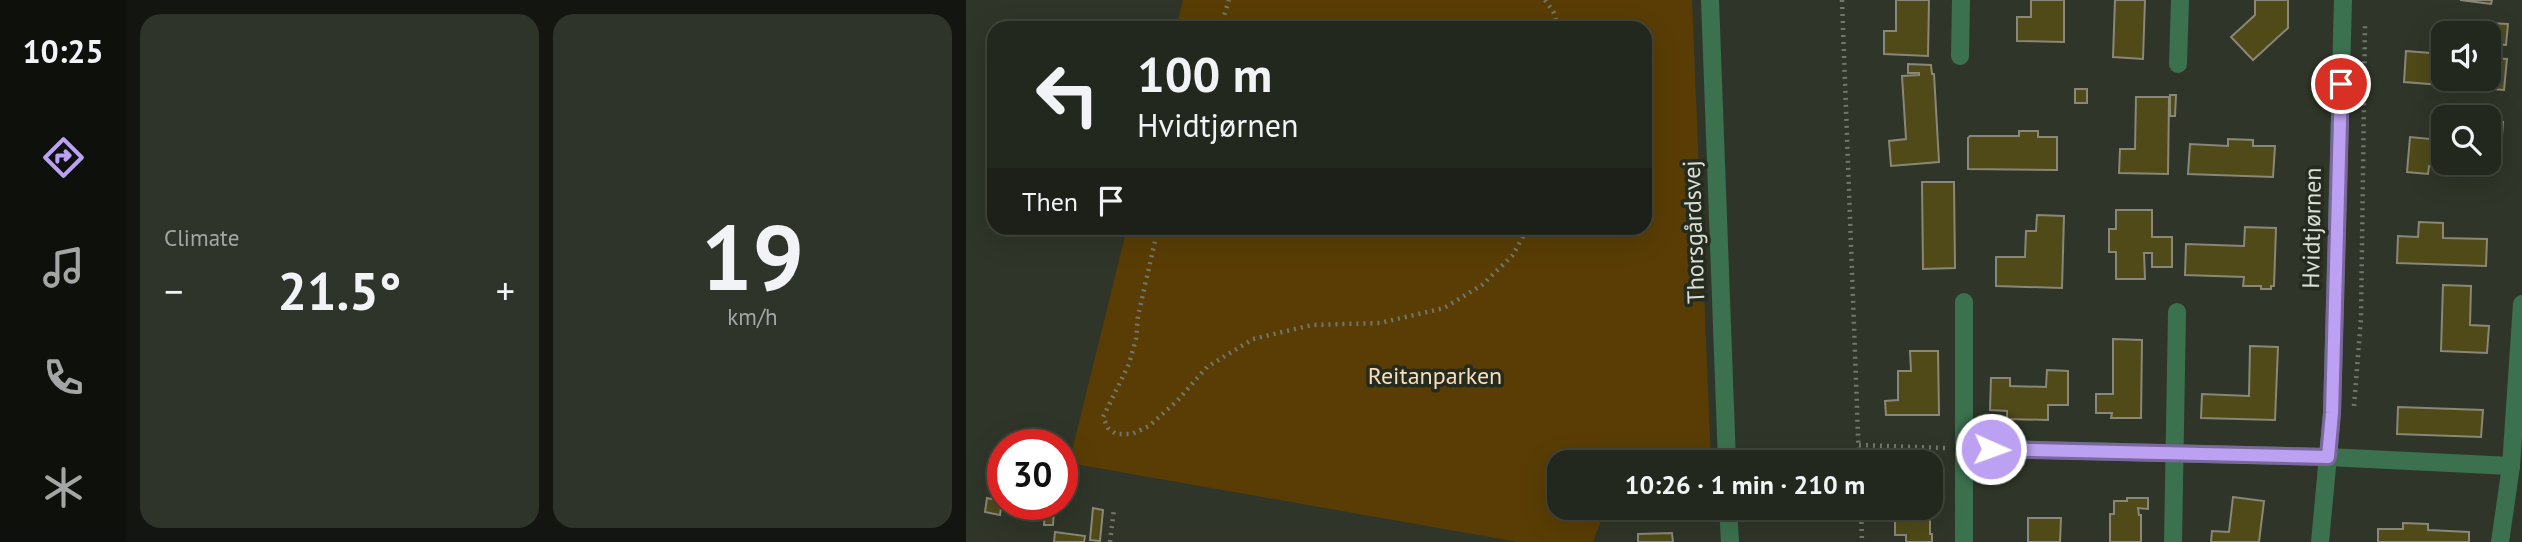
<!DOCTYPE html>
<html lang="en">
<head>
<meta charset="utf-8">
<style>
  :root { --surface:#23281e; --page:#2f342b; --text:#f1f3f6; --muted:#a3a6a4; --line:#40443c; --accent:#bca0f2 }
  body { margin:0; font-family:"PT Sans",sans-serif; background:var(--page); color:var(--text); height:100vh; display:flex; flex-direction:column; font-size:26px; white-space:nowrap }
  * { box-sizing:border-box; margin:0 }
  p { font-size:23px; color:var(--muted) }
  .icon { flex:none; width:38px; height:38px; fill:none; stroke:currentColor; stroke-width:2; stroke-linecap:round; stroke-linejoin:round }
  .map { position:relative; flex:1; overflow:hidden }
  .drawer { display:flex; flex-direction:column; gap:14px; padding:14px; background:#131610; width:840px }
  .drawer>* { flex:none }
  .banner { position:absolute; left:21px; top:21px; width:665px; height:214px; border-radius:21px; box-shadow:0 7px 28px #0002,0 0 0 2px var(--line); background:#23281e; color:var(--text); overflow:hidden }
  .controls { position:absolute; left:1465px; top:21px; display:grid; gap:14px }
  .controls a { display:grid; place-items:center; width:70px; height:70px; border-radius:14px; background:var(--surface); box-shadow:0 7px 28px #0002,0 0 0 2px var(--line); font-size:35px }
  .speed { position:absolute; left:21px; top:429px; display:flex; gap:14px; font-size:35px; font-weight:700; text-align:center }
  .speed>* { display:grid; place-content:center; width:91px; height:91px; border-radius:50%; background:var(--surface); box-shadow:0 7px 28px #0002,0 0 0 2px var(--line); line-height:1 }
  .speed .limit { border:10px solid #d22; background:#fff; color:#111 }
  .pin { position:absolute; display:grid; place-items:center; width:60px; height:60px; color:#fff; margin:-30px; border:4px solid #fff; border-radius:50%; box-shadow:0 2px 7px #0007 }
  .me { position:absolute; width:77px; margin:-38px; rotate:92deg; stroke-linejoin:round; filter:drop-shadow(0 0 5px #0008) }
  .turn { display:flex; align-items:center; gap:24px; height:147px; padding:0 35px; font-size:32px }
  .turn .icon { width:91px; height:91px; stroke-width:2.5 }
  .turn b { display:block; font-size:49px; line-height:60px }
  .then { display:flex; align-items:center; height:66px; padding:0 35px; background:#0003; gap:14px; font-size:26px }
  .big { font-size:52px; font-weight:700; line-height:1.1 }
  .drawer .tile { flex:1; display:flex; flex-direction:column; justify-content:center; gap:10px; min-width:0; padding:0 24px; border-radius:21px; background:var(--page) }
  .drawer .dial { align-items:center; gap:0 }
  .dial b { font-size:91px; line-height:1 }
  .heat { display:flex; justify-content:space-between; align-items:center; font-size:38px; direction:ltr }
  .drawer .tiles { flex:1; display:grid; gap:14px; grid-template-columns:repeat(2,1fr) }
  .trip { position:absolute; left:581px; top:450px; width:396px; height:70px; border-radius:21px; background:var(--surface); box-shadow:0 7px 28px #0002,0 0 0 2px var(--line); font-weight:700; line-height:70px; text-align:center }
  main { display:flex; flex:1; min-height:0 }
  .dock { display:flex; flex-direction:column; width:126px; justify-content:space-around; align-items:center; background:#0e100c; color:var(--muted) }
  .dock .icon { width:49px; height:49px }
  .dock .current { color:var(--accent) }
  .dock b { font-size:32px; color:var(--text) }
  .map>svg:first-child { display:block }
</style>
</head>
<body>
<main>
<nav class="dock">
<b>10:25</b>
<svg class="icon current" aria-label="directions" viewBox="0 0 24 24"><path d="M12 3l9 9-9 9-9-9zM9 14v-3h6M13 9l2 2-2 2"/></svg>
<svg class="icon" aria-label="music" viewBox="0 0 24 24"><path d="M9 18V5l10-2v13"/><circle cx="6" cy="18" r="3"/><circle cx="16" cy="16" r="3"/></svg>
<svg class="icon" aria-label="phone" viewBox="0 0 24 24"><path d="M5 4h4l2 5-3 2q2 4 5 5l2-3 5 2v4C11 20 4 13 5 4z"/></svg>
<svg class="icon" aria-label="climate" viewBox="0 0 24 24"><path d="M12 3v18M4 7l16 10M4 17L20 7"/></svg>
</nav>
<section class="drawer">
<div class="tiles">
<div class="tile"><p>Climate</p>
<div class="heat"><a>−</a><b class="big">21.5°</b><a>+</a></div>
</div>
<div class="tile dial"><b>19</b><p>km/h</p></div>
</div>
</section>
<div class="map">
<svg width="1556" height="542" viewBox="0 0 1556 542">
  <rect width="100%" height="100%" fill="#2f3528"/>
  <polygon fill="#593d05" points="217,0 726,0 745,462 593,462 593,508 688,508 638,513 627,542 552,542 103,463 161,228 679,228 679,28 210,28"/>
  <g fill="#4f4a18" stroke="#898777" stroke-width="2">
    <polygon points="930,0 963,0 962,56 918,54 918,31 930,31"/>
    <polygon points="1065,0 1098,0 1098,42 1051,41 1051,17 1065,17"/>
    <polygon points="1149,0 1179,0 1177,59 1147,57"/>
    <polygon points="1289,0 1322,0 1322,28 1287,60 1265,37 1289,15"/>
    <polygon points="1494,0 1526,0 1525,4"/>
    <polygon points="1521,23 1542,24 1540,45 1522,44"/>
    <polygon points="1440,51 1477,54 1477,79 1522,79 1522,58 1541,59 1538,90 1438,82"/>
    <polygon points="942,64 965,65 966,74 968,74 973,162 925,166 923,141 940,139 936,76 953,75 953,73 942,73"/>
    <rect x="1109" y="89" width="12" height="14"/>
    <polygon points="1204,95 1210,95 1209,116 1204,116"/>
    <polygon points="1170,97 1203,97 1202,174 1153,173 1154,149 1169,149"/>
    <polygon points="1522,121 1537,122 1535,149 1522,148"/>
    <polygon points="1053,131 1072,131 1072,137 1091,137 1091,170 1002,169 1002,138 1004,136 1053,136"/>
    <polygon points="1464,133 1477,134 1477,163 1511,163 1510,170 1463,166 1462,174 1441,172 1444,137 1464,139"/>
    <polygon points="1262,139 1287,140 1287,146 1309,146 1307,177 1222,174 1224,144 1262,146"/>
    <polygon points="956,182 988,182 989,268 957,269"/>
    <polygon points="1150,210 1186,210 1186,237 1206,237 1206,267 1186,267 1186,253 1178,253 1179,279 1150,279 1150,252 1143,252 1143,229 1150,229"/>
    <polygon points="1071,215 1098,216 1096,288 1030,286 1030,257 1059,257 1060,231 1070,231"/>
    <polygon points="1453,222 1477,223 1477,238 1521,239 1520,266 1431,263 1432,236 1452,237"/>
    <polygon points="1279,227 1310,228 1308,286 1305,286 1305,289 1295,289 1295,286 1277,286 1278,277 1219,275 1220,244 1278,246"/>
    <polygon points="1477,285 1505,286 1504,325 1523,326 1521,353 1475,351"/>
    <polygon points="1147,339 1176,340 1175,418 1145,418 1146,413 1130,413 1130,394 1147,394"/>
    <polygon points="1284,346 1312,347 1309,420 1235,418 1236,394 1283,396"/>
    <polygon points="944,351 972,351 973,415 920,415 919,401 932,400 932,371 945,371"/>
    <polygon points="1081,370 1102,371 1102,405 1082,405 1082,420 1041,419 1041,411 1024,410 1025,378 1044,378 1044,386 1080,387"/>
    <polygon points="1432,407 1517,410 1515,437 1431,434"/>
    <polygon points="1267,497 1298,501 1293,542 1245,542 1246,531 1263,532"/>
    <polygon points="21,498 36,501 34,515 19,512"/>
    <polygon points="1161,498 1182,498 1182,509 1172,508 1173,515 1175,515 1175,542 1144,542 1144,514 1148,514 1148,501 1161,501"/>
    <polygon points="127,508 137,510 134,541 124,540"/>
    <polygon points="929,508 964,508 964,534 966,534 966,542 940,542 940,535 929,535"/>
    <polygon points="85,509 88,510 87,525 78,525 79,511 85,512"/>
    <polygon points="1062,518 1095,518 1094,542 1062,542"/>
    <polygon points="1437,523 1462,524 1462,530 1503,532 1503,542 1412,542 1412,529 1437,529"/>
    <polygon points="89,532 119,536 118,542 88,542"/>
    <polygon points="706,533 707,542 672,542 672,534"/>
  </g>
  <g fill="none" stroke-linecap="round" stroke-linejoin="round">
    <g stroke="#72776c" stroke-width="4.5" stroke-dasharray="2 5" stroke-linecap="butt">
      <polyline points="579,0 588,13 592,28"/>
      <polyline points="876,0 893,462"/>
      <polyline points="254,28 263,0"/>
      <polyline points="192,228 172,316 170,339 163,364 137,417 142,428 150,434 166,434 183,426 211,401 241,367 287,339 346,325 414,323 478,308 516,285 546,256 562,228"/>
      <polyline points="1388,406 1395,318 1399,26"/>
      <polyline points="893,445 979,448"/>
      <polyline points="895,508 896,542"/>
      <polyline points="144,542 148,509"/>
    </g>
    <g stroke="#3c714f" stroke-width="18">
      <polyline points="994,56 995,0"/>
      <polyline points="1212,64 1214,0"/>
      <polyline points="998,302 998,542"/>
      <polyline points="999,448 1362,457 1545,466"/>
      <polyline points="1207,542 1211,312"/>
      <polyline points="1354,542 1366,413 1377,0"/>
      <polyline points="1534,542 1545,466 1556,304"/>
    </g>
    <g stroke="#3c714f" stroke-width="18">
      <polyline points="744,0 761,462"/>
      <polyline points="762,508 764,542"/>
    </g>
  </g>
  <g fill="none" stroke-linecap="round" stroke-linejoin="round">
    <g stroke="#7a689d" stroke-width="18">
      <polyline id="route" points="1025,449 1362,457 1366,413 1375,84"/>
    </g>
    <use href="#route" stroke="#bca0f2" stroke-width="12"/>
  </g>
  <g text-anchor="middle" stroke-width="7" stroke-linejoin="round" paint-order="stroke">
    <g font-size="24" fill="#dadfd6" stroke="#252b1f">
      <text transform="translate(1346 228) rotate(-89)" y="8">Hvidtjørnen</text>
      <text transform="translate(728 232) rotate(-92)" y="8">Thorsgårdsvej</text>
    </g>
    <g font-size="24" fill="#f9dfb8" stroke="#252b1f">
      <text x="469" y="384">Reitanparken</text>
    </g>
  </g>
</svg>
<div class="controls">
<a><svg class="icon" aria-label="sound" viewBox="0 0 24 24"><path d="M4 9h4l5-4v14l-5-4H4zM17 9q2 3 0 6"/></svg></a>
<a><svg class="icon" aria-label="search" viewBox="0 0 24 24"><circle cx="10" cy="10" r="6"/><path d="M15 15l6 6"/></svg></a>
</div>
<div class="speed"><div class="limit">30</div></div>
<div class="pin" style="left:1375px;top:84px;background:#d93025"><svg class="icon" aria-label="arrive" viewBox="0 0 24 24"><path d="M6 21V4h12l-3 4 3 4H6"/></svg></div>
<svg class="me" style="left:1025px;top:449px" viewBox="-20 -20 40 40"><circle r="17" fill="#bca0f2" stroke="#fff" stroke-width="3"/><path d="M0-11L8 9 0 5-8 9z" fill="#fff"/></svg>
<div class="trip">10:26 · 1 min · 210 m</div>
<div class="banner">
<div class="turn"><svg class="icon" aria-label="left" viewBox="0 0 24 24"><path d="M17 20v-9H6M10 6l-5 5 5 5"/></svg><div><b>100 m</b>Hvidtjørnen</div></div>
<div class="then">Then<svg class="icon" aria-label="arrive" viewBox="0 0 24 24"><path d="M6 21V4h12l-3 4 3 4H6"/></svg></div>
</div>
</div>
</main>
</body>
</html>
